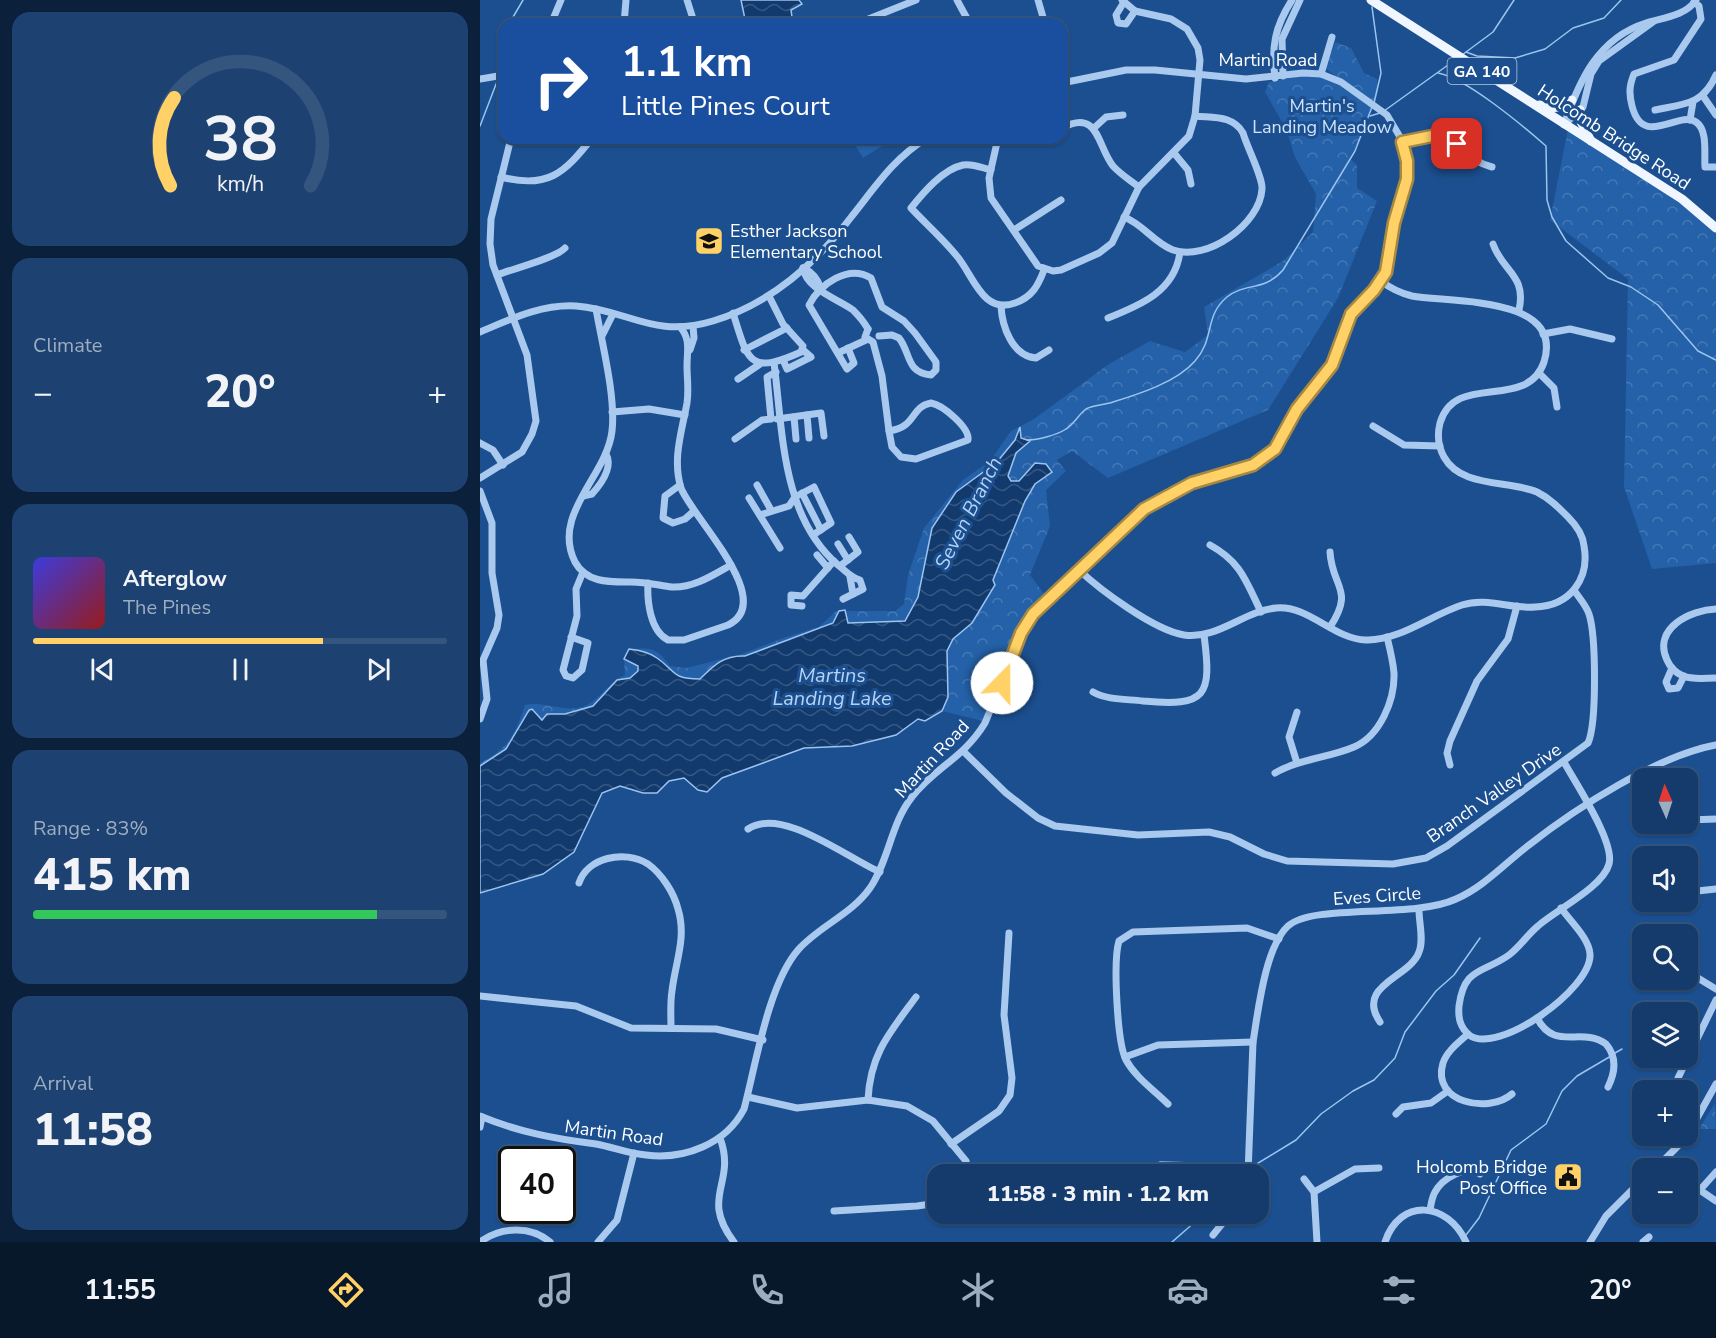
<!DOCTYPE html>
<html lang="en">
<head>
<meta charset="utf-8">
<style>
  :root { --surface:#143b6b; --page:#1d4271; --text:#f1f3f6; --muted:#9dadc1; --line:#33557e; --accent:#ffd166 }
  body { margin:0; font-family:"Nunito Sans",sans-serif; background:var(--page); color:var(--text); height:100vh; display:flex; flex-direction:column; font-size:22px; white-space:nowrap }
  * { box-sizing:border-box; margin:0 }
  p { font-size:20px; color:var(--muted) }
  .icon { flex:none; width:33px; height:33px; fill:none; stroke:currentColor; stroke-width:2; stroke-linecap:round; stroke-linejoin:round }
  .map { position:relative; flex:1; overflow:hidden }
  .drawer { display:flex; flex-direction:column; gap:12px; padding:12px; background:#0b203b; width:480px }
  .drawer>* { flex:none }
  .guide { position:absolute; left:18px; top:18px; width:570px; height:126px; border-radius:18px; box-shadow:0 2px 4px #0004,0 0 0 2px var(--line); background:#1a4fa0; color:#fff; overflow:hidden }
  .needle { width:39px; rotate:357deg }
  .controls { position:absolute; left:1152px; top:768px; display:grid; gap:12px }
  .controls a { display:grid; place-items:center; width:66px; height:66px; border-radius:12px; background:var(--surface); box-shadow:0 2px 4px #0004,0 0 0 2px var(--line); font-size:30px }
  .speed { position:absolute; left:18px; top:1146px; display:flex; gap:12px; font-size:30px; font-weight:700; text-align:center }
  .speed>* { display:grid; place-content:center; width:78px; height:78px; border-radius:50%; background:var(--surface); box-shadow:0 2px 4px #0004,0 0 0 2px var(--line); line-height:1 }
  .speed .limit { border:3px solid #111; border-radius:9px; background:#fff; color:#111 }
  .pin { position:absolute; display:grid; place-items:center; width:51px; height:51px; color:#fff; margin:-26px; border-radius:12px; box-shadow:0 3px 9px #0006 }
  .me { position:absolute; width:66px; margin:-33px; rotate:22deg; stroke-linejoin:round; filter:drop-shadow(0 0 4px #0008) }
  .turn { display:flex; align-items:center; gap:21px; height:126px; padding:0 24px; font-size:27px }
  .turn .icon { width:78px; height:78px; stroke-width:2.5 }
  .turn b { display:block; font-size:42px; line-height:51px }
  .big { font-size:45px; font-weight:800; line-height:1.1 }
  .drawer .card { flex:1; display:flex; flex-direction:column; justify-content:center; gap:9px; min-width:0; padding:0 21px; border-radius:18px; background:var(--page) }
  .drawer .dial { align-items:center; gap:0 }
  .dial svg { height:156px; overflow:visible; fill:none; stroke:var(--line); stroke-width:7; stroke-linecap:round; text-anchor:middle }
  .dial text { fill:var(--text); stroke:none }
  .song { display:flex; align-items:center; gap:18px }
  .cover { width:72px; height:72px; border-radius:9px; background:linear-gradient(135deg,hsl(240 70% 55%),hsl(0 70% 35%)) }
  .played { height:6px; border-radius:3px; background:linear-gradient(90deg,var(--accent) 70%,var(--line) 70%) }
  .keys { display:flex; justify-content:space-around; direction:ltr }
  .heat { display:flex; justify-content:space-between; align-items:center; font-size:33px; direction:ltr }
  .charge { height:9px; border-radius:4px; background:linear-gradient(90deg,#34c759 83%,var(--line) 0) }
  .trip { position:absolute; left:447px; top:1164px; width:342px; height:60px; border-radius:18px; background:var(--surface); box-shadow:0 2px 4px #0004,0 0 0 2px var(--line); font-weight:800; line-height:60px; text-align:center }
  .tab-bar { display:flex; height:96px; justify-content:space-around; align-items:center; background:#08182b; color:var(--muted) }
  .tab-bar .icon { width:42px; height:42px }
  .tab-bar .active { color:var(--accent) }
  .tab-bar b { font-size:27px; color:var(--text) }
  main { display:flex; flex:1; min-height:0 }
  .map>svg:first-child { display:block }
</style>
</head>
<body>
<main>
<section class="drawer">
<div class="card dial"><svg viewBox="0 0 100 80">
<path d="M14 69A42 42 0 1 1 86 69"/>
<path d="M14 69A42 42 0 0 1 16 24" stroke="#ffd166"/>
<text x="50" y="56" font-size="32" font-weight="700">38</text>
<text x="50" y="72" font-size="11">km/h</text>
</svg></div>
<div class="card"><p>Climate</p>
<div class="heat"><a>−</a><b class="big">20°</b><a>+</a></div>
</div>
<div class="card">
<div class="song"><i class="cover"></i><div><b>Afterglow</b><p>The Pines</p></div></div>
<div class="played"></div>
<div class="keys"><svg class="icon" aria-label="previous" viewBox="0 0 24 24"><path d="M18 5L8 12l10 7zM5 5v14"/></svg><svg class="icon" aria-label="pause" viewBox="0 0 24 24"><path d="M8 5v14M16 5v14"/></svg><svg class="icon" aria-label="next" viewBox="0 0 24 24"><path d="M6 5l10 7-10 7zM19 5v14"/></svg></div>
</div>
<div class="card"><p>Range · 83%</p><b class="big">415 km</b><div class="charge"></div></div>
<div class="card"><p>Arrival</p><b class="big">11:58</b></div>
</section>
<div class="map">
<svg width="1236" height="1242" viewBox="0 0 1236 1242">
  <defs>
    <pattern id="forest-crowns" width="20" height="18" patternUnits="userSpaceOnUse" patternTransform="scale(1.5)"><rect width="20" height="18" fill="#2461a8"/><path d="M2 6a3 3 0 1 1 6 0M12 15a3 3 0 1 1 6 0" fill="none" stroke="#4579b5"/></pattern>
    <pattern id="water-waves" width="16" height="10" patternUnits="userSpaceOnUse" patternTransform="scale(1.5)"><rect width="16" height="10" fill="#123a6d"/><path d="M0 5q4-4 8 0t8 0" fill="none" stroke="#365883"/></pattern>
  </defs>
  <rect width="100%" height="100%" fill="#1b4f8f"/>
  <polygon fill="#2461a8" points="371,138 397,138 402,146 383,158"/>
  <g fill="url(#forest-crowns)">
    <polygon points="855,42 871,48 884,73 897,79 898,92 894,103 846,69 849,51 852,52"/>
    <path d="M820,76L847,78L893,104L879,142L869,158L877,165V188L897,201L858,298L788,410L628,478L592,451L577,460L586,471L566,490L570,526L550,575L567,598C531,628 519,678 503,721L462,711L445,721L438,719L416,735L372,746L324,748L242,778L227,792L218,790L204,778L189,781L177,793H163L140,786L122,793L94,852L63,874L0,893V763C29,748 35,735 45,705C62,701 81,711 98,708C116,706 128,682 145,675L144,661L150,650C171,646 178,649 190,666L206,668L262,654L303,638L339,627L356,611H415L424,604L428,575L444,528L483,480L510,461L531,431L554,419L629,364L670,341L705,352L728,335L724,307L803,261L833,232L836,194L815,157L806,129L785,92L789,82Z"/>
    <polygon points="1089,124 1236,225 1236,563 1172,569 1144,487 1148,279 1070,220"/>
    <polygon points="1235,1103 1236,1129 1219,1129"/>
  </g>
  <g fill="url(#water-waves)" stroke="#9cc4f0" stroke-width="1.5">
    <polygon points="261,0 319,0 322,4 311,10 313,24 266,24"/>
    <path d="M540,427L541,438L550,441L536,453L528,476L531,481H539L555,463L566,464L572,472L555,484L545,501L513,580L515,585L492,623L473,639L467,651L468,697L462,711L445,721L438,719L416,735L372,746L324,748L242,778L227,792L218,790L204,778L189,781L177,793H163L140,786L122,793L94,852L63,874L0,893V766L26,749L49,710L52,709L62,720L67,714H85L113,706L137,680L150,678L158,671V666L144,659L149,649C159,650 169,652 177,658C196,671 191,679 220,679C234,665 244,655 265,656L353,623L359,611L365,610L368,623L425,621L438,597L452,528L476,492L517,462L535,440Z"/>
    <polygon points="680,1162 714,1163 716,1165 711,1174 674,1174 672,1166"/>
  </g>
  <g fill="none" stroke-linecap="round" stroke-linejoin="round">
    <g stroke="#9cc4f0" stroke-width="1.5">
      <polyline points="892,7 901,73 894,103"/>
      <polyline points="29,24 43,0"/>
      <polyline points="986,52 997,56 1035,58 1065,49 1093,28 1124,18 1141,0"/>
      <polyline points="982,55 1013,32 1034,0"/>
      <path d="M958,73C986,78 1042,125 1066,146L1067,200L1072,217L1086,241L1128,278L1151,287L1178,305L1218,351L1236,360"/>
      <polyline points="19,74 24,34"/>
      <polyline points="904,111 975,60"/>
      <polyline points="890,116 900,113"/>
      <polyline points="0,126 18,79"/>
      <path d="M547,440C558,440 577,435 586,429C594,424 599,414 606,409C613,405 625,405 633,402C659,394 697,382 715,361C735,339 724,316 747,297C766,282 784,292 803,270L875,151L892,107"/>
      <polyline points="1135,1053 1142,1049"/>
      <polyline points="770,1168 816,1140 841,1114 873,1091 894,1080 915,1058 925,1032 956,991 974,975 1000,938"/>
      <polyline points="759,1174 766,1170"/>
      <polyline points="986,1235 999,1218 1031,1150 1066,1124 1082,1091 1097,1076 1131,1056"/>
      <polyline points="692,1242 724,1214"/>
    </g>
    <g stroke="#a9c9ee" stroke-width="7">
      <polyline points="207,0 214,22"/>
      <polyline points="477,0 490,24"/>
      <polyline points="558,0 565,24"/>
      <polyline points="644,2 636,15 638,23 646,24 655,11"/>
      <path d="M1214,2L1219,6L1221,19L1194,60L1154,74C1149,86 1149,94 1152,106C1163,149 1198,110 1216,122C1228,130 1224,154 1225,167H1236"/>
      <polyline points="71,24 81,0"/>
      <polyline points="144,24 146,0"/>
      <polyline points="376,24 436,0"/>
      <polyline points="841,74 852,37"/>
      <polyline points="803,76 802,39 820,0"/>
      <path d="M795,78C791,47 795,26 812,0"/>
      <polyline points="0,79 24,75"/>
      <polyline points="1223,96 1236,115"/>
      <path d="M1175,110C1204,104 1223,105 1236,75"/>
      <polyline points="1210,120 1213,102"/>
      <polyline points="1085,124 1103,107 1111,74 1119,61 1173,22"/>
      <path d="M1084,125C1099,81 1118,38 1166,23C1182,18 1206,16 1216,0"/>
      <path d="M582,128C619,108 617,146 633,166C640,174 650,180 659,187"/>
      <polyline points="614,128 626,117 643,115"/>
      <polyline points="518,138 509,178 511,198 558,266 573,271 581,270 619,253 632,243 659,187 709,136 715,116 720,60 718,48 707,29 691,19 655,11 642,0"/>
      <path d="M923,142C975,122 974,157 1012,167"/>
      <polyline points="694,153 708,170 711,184"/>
      <path d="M511,170C502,168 492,163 483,165C463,169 443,193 431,208C445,223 463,239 476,255C493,274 502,315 535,303C552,297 558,286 564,270"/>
      <path d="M21,177C67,189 84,174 112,138"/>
      <path d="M644,217C663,224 674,243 693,250C727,262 780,224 782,189C783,178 767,147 763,133C753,115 733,118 715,116"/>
      <polyline points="534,230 581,200"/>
      <path d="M1013,244C1022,271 1047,275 1039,310"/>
      <path d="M323,268C326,289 358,299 373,310C379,316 384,322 388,329"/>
      <path d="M323,268C332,272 338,279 341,289"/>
      <path d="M17,275C32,269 76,258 85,248"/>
      <path d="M521,306C522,326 532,356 556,358L569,350"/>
      <path d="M116,309C122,344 136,397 132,431C127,476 71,514 95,562C106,582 127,582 147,582C162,581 177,585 192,587C214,588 233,575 251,565"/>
      <path d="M253,313C268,360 268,376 321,352L323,346L303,324L289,296"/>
      <path d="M628,318C661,305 695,291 700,252"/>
      <polyline points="388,329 385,337 393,342 402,376 409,431"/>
      <path d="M0,332C31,319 62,304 96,306C149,310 173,339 233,321C290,304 337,262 372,216C396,186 414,158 447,138"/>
      <polyline points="1063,334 1090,329 1132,339"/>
      <polyline points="122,336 133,314"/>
      <path d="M368,348L374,363L367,369L329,305C340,284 368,264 391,278L402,307L424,321L435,333L456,362V370L451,375C426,373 431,353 419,338L412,335L399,336"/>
      <polyline points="210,350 214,338 213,326"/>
      <polyline points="264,350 307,328"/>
      <polyline points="358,353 386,340"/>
      <polyline points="303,360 307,369 331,357 323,350"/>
      <path d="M294,363C303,431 301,516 358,565C366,571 370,577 380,580L383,589L363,599"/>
      <polyline points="1059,373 1074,388 1077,407"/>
      <polyline points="258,379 280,364"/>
      <path d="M451,403C463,405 490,428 488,440L436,459L421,457L412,447L409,431C437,427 430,407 451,403Z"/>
      <polyline points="132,412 169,409 205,415"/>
      <polyline points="327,415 329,438"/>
      <polyline points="314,417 316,439"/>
      <polyline points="297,419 341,413 344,436"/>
      <polyline points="893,426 924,445 960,446"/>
      <polyline points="255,439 282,420 291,419 287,377 296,372"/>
      <polyline points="0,443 13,450 23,465"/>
      <polyline points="0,478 42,452 52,434 56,421 47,355 13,265 10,244 11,219 31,138"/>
      <polyline points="200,485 185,496 183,518 193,523 205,519 213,512"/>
      <polyline points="277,485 291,510"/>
      <polyline points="0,491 12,523 12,573 19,615 17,628 3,660 7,699 0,719"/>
      <polyline points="322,493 341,530"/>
      <path d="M103,496L112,494C121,484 133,467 126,454"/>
      <polyline points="269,498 300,548"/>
      <polyline points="280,515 309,506 315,497 334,487 351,523 333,535"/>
      <polyline points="358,544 368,560"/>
      <path d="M730,545C761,562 766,581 781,612"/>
      <polyline points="337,555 348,568"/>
      <polyline points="360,566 378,552 369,537"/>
      <path d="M598,569C620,590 674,630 704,635C737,640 764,611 796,608C829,605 853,639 886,640C919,641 951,615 982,605C1007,597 1030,609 1055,607C1090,606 1110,579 1104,546C1103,534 1096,525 1088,517C1078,507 1069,498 1057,492C1028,480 981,488 964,457C958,446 957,435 960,423C975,371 1047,412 1064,362C1085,295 969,303 932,296C920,293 910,288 901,281"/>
      <polyline points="370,577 373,594"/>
      <path d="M168,583C167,601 170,631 188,640H204L248,625C298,601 211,516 201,488C192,459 202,431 207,403C209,390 207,378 207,366C207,351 211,339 200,327"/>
      <polyline points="322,606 311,605 311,595 323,596 354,561"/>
      <path d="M1236,609C1211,610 1172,628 1187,660C1190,667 1196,673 1203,676C1213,680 1225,678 1236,678"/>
      <path d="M850,627C875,589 852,588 850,552"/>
      <polyline points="91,637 108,643 102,670 93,678 86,676 83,670 97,616 96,589 103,572"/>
      <polyline points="1192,668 1186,682 1189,689 1198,688 1204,676"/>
      <path d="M613,692C627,700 646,699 663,701C727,707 732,696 724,635"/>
      <polyline points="817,712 809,737 817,763"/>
      <path d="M484,752L526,793L558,818L575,826L658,835L729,832L750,837L784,854L807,861L913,864L946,858L967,846L1108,743C1117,723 1116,635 1109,614C1106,605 1099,598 1094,590"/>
      <polyline points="970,765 967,753 970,741 997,681 1028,639 1037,606"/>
      <path d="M795,773C819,759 848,758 874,747C900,736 915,700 914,673C913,661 910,649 907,637"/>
      <polyline points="1208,820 1236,819"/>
      <path d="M268,829C302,806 367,858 400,872"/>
      <path d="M99,883C107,858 144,849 168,864C182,874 194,893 198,909C207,938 195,963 192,991C190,1003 191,1016 191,1028"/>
      <polyline points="1208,892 1236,889"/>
      <path d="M1081,908C1090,921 1109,938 1110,954C1112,989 1017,1056 989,1035C980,1027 978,1018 979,1006C984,967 1002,974 1029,955C1040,947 1047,935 1058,926C1076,910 1123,887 1129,864C1135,842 1096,784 1084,762"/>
      <polyline points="1208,972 1236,989"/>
      <polyline points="0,996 96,1006 151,1028 236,1029 283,1040"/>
      <path d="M1057,1018C1075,1052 1101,1026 1126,1044C1137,1057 1135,1073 1128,1087"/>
      <path d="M900,1022C875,985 930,978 939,952C944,940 939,923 939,910"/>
      <path d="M988,1034C979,1042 967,1051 963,1063C951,1103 1009,1114 1032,1094"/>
      <polyline points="645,1057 678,1045 773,1042"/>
      <polyline points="1195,1090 1198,1078 1236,1000"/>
      <polyline points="268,1097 317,1108 388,1100 427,1106 453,1121 486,1161"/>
      <path d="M388,1100C390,1054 410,1032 436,997"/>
      <path d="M688,1104C674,1090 656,1078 646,1060C637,1042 633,960 639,941L653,932L767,928L799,939"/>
      <polyline points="916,1114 923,1107 951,1103 968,1091"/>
      <path d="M0,1116C38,1132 76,1139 116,1144C133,1147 149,1154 166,1155C204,1160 246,1144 264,1109C276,1064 288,985 318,950C339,926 371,915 390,888C409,860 411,823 432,797C454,768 483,759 505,723L546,623L598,569L650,520L678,499L712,483L773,465L795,449L817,409L852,365L871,314L894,289L906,272L914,223L927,179V161L923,142L907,115L861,82L841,74L823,73L766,79L675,70H646L582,83"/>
      <polyline points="0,1127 2,1117"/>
      <path d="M240,1138C257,1184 219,1196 254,1242"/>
      <polyline points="471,1144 519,1111 530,1095 532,1078 524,1015 529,933"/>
      <polyline points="1184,1162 1192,1168"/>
      <polyline points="1176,1168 1206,1138 1236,1084"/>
      <path d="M768,1174L773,1042C778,1012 785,947 808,926C834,903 933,919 976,899C1004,887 1025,863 1049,845C1096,808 1177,756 1236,745"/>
      <polyline points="824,1179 834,1192 837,1242"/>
      <polyline points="1208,1182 1236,1201"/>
      <polyline points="1219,1191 1236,1172"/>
      <polyline points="834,1192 875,1169 899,1168"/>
      <path d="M950,1210C951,1204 952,1197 955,1192C962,1179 986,1164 1000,1174"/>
      <polyline points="354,1211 437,1206 458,1203"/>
      <polyline points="733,1235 750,1214"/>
      <path d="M0,1242C21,1227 50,1225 70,1242"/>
      <polyline points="118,1242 137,1220 154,1153"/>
      <path d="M905,1242C920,1197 968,1202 986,1242"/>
      <polyline points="1110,1242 1126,1216 1162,1180"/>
      <polyline points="1163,1242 1169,1237"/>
    </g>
    <g stroke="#f0f6ff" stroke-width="9">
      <polyline points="891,0 1202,199 1236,228"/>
      <path d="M1059,105C1072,108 1081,110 1092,100"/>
      <polyline points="1100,110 1101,122 1111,141"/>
    </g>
  </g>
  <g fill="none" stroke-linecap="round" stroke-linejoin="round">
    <g stroke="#a68842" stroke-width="15">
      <polyline id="route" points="522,683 541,633 553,614 664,509 712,483 773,465 795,449 817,409 852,365 871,314 894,290 906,272 914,223 927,179 927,161 922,142 952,136 977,144"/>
    </g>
    <use href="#route" stroke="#ffd166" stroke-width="10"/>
  </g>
  <defs>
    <g id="school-square" transform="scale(1.5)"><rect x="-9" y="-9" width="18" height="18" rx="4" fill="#ffd166" stroke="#1b4f8f"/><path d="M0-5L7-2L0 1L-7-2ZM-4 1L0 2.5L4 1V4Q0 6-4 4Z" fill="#111"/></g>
    <g id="civic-square" transform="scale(1.5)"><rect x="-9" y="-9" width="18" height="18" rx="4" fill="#ffd166" stroke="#1b4f8f"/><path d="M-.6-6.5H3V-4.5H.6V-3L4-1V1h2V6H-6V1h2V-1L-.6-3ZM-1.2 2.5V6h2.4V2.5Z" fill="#111"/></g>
  </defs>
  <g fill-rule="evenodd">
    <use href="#school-square" x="229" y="241"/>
    <use href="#civic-square" x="1088" y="1177"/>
  </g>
  <g text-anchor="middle" stroke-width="6" stroke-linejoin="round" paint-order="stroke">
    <rect fill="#1b4f8f" stroke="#bbcadd" stroke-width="1.5" x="967.5" y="58" width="69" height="26" rx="4.5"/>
    <g font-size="16" font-weight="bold" fill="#fff">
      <text x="1002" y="77">GA 140</text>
    </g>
    <g font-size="18" fill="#fff" stroke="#1b4f8f">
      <text x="788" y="66">Martin Road</text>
      <text transform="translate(1134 137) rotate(33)" y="6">Holcomb Bridge Road</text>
      <text transform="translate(452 759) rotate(-47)" y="6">Martin Road</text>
      <text transform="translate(1014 793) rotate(-35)" y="6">Branch Valley Drive</text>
      <text transform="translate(897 896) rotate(-4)" y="6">Eves Circle</text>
      <text transform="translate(134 1133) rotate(8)" y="6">Martin Road</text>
    </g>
    <g font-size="18" fill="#cfe3fa" stroke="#1b4f8f">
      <text x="842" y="112">Martin's<tspan x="842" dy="21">Landing Meadow</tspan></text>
    </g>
    <g font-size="18" fill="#fff" stroke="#1b4f8f" text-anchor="start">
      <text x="250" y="237">Esther Jackson<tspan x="250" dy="21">Elementary School</tspan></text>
      <text x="1067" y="1173" text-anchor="end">Holcomb Bridge<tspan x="1067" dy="21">Post Office</tspan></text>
    </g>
    <g font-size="20" font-style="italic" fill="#b5d3f5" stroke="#1b4f8f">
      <text transform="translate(488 513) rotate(-63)" y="7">Seven Branch</text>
      <text x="352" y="682">Martins<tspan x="352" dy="23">Landing Lake</tspan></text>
    </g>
  </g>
</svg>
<div class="controls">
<a><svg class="needle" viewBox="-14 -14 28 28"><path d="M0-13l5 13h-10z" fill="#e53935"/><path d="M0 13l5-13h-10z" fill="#9dadc1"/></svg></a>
<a><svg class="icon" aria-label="sound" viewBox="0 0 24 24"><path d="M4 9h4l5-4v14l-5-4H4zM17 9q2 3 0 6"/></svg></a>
<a><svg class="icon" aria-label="search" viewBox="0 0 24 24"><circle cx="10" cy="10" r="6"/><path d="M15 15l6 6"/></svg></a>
<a><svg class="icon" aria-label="layers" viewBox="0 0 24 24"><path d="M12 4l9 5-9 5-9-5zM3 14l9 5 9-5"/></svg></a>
<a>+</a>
<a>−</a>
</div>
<div class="speed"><div class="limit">40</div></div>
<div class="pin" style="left:977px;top:144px;background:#d93025"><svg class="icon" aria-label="arrive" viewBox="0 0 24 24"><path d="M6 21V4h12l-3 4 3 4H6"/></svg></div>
<svg class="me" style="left:522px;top:683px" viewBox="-20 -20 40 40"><circle r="19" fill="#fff"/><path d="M0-13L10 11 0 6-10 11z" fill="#ffd166"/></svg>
<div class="trip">11:58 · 3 min · 1.2 km</div>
<div class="guide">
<div class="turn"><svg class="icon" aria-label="right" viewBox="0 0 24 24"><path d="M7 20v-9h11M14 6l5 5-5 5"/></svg><div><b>1.1 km</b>Little Pines Court</div></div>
</div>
</div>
</main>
<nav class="tab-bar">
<b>11:55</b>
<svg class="icon active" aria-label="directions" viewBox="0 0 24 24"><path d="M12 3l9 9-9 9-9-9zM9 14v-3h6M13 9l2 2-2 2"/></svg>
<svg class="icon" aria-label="music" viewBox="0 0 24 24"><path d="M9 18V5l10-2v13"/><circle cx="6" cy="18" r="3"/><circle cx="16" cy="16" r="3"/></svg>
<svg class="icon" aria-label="phone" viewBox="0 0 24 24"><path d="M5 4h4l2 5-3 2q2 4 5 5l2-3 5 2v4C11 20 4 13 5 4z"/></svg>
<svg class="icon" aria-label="climate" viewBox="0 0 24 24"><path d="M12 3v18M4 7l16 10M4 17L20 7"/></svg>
<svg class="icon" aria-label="car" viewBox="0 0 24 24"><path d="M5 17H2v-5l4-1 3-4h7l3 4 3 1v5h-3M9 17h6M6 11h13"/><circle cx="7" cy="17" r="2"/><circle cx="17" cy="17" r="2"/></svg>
<svg class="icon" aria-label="filters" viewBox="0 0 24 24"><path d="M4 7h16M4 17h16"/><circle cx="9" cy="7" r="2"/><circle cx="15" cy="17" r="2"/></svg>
<b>20°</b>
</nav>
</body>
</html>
